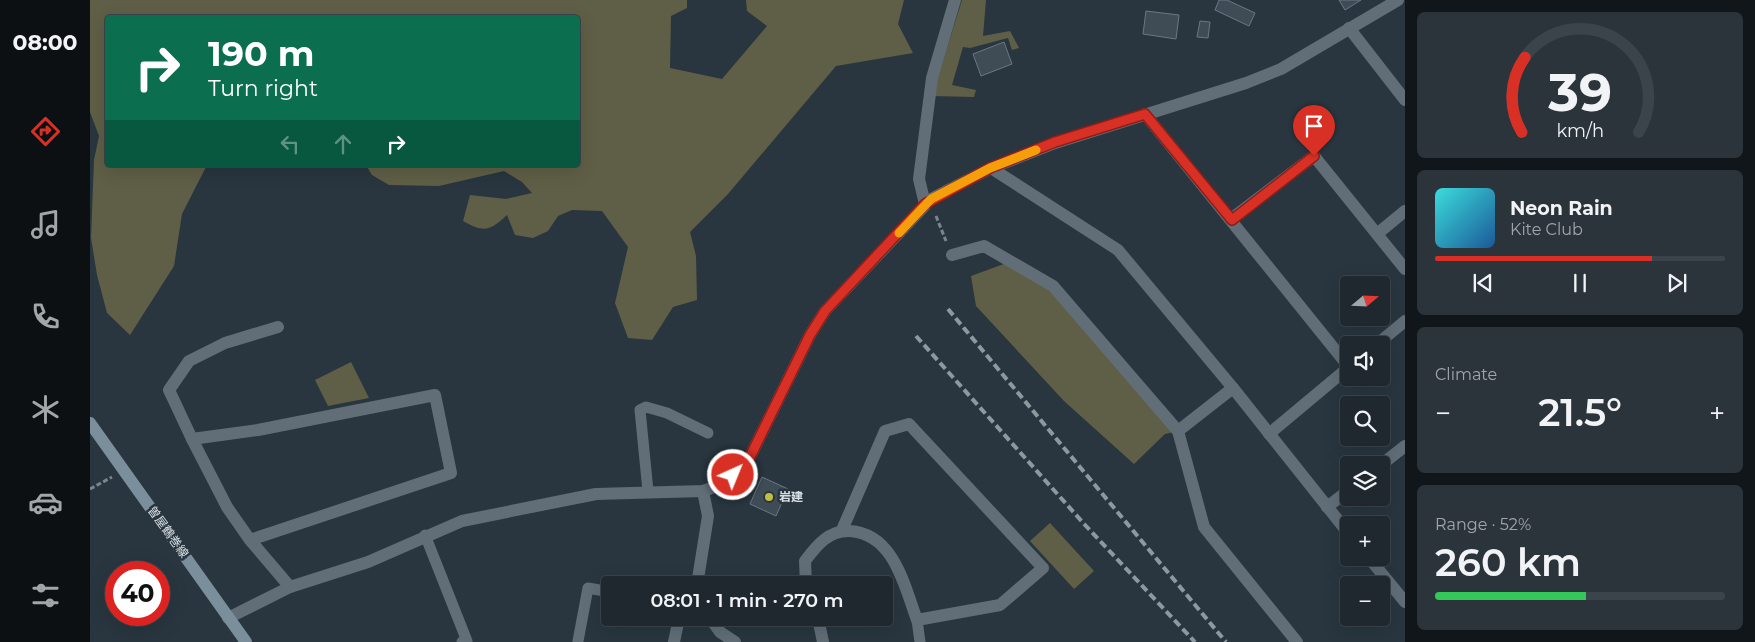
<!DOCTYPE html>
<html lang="en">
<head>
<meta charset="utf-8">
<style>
  :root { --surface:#1f282f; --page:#2c343b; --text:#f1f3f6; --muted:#a1a6aa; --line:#3c444b; --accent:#d93025 }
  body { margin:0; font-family:Montserrat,"Noto Sans JP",sans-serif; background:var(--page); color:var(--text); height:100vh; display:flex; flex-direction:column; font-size:19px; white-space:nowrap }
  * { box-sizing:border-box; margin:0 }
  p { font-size:16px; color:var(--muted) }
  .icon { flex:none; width:28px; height:28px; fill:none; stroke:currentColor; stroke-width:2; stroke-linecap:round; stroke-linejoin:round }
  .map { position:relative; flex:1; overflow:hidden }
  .drawer { display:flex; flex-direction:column; gap:12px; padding:12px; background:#11161a; width:350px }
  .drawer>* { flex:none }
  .guide { position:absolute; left:15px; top:15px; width:475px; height:152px; border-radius:5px; box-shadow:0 5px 20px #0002,0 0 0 1px var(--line); background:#0b6e4f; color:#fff; overflow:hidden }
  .needle { width:32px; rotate:71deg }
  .tools { position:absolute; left:1250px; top:276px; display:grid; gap:10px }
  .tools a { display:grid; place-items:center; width:50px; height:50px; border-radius:5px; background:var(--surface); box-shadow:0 5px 20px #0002,0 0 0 1px var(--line); font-size:25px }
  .speed { position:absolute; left:15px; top:561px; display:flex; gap:10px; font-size:25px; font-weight:700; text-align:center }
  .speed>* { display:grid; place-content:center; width:65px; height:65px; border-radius:50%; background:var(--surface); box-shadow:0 5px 20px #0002,0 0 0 1px var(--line); line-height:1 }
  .speed .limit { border:8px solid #d22; background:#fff; color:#111 }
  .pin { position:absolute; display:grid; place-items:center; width:42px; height:42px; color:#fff; margin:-51px -21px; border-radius:50% 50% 50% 0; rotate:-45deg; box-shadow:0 0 5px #0007 }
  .pin .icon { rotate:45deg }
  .me { position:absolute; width:55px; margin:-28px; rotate:44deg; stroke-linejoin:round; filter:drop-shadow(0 0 4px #0008) }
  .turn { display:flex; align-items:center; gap:18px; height:105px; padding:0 20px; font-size:22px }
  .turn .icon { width:65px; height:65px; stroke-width:2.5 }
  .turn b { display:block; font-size:35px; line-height:42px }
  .lanes { display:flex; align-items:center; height:48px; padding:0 20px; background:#0003; justify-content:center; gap:25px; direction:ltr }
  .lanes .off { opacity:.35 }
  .big { font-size:38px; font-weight:600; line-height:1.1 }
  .drawer .card { flex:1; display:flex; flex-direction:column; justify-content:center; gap:8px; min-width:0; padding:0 18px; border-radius:8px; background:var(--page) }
  .drawer .dial { align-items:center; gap:0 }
  .dial svg { height:130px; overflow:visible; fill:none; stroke:var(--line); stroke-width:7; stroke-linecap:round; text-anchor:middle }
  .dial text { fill:var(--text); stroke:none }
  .song { display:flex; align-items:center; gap:15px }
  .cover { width:60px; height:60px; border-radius:8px; background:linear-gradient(135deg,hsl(180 70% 55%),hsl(210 70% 35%)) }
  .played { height:5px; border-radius:2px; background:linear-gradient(90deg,var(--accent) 75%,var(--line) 75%) }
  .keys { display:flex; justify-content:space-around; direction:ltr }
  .heat { display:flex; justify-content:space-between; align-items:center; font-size:28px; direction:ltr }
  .charge { height:8px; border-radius:4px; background:linear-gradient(90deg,#34c759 52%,var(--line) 0) }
  .trip { position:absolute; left:511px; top:576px; width:292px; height:50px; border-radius:5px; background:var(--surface); box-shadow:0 5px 20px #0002,0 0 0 1px var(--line); font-weight:600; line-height:50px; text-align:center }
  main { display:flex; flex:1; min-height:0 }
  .tab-bar { display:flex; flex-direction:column; width:90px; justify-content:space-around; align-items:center; background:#0c1013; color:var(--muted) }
  .tab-bar .icon { width:35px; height:35px }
  .tab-bar .selected { color:var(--accent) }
  .tab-bar b { font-size:22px; color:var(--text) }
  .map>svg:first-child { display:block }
</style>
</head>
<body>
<main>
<nav class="tab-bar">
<b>08:00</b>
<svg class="icon selected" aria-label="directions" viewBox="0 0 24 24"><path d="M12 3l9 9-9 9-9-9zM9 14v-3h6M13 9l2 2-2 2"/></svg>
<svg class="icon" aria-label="music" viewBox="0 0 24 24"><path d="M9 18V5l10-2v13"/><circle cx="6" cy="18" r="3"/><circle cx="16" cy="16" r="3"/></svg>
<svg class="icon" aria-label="phone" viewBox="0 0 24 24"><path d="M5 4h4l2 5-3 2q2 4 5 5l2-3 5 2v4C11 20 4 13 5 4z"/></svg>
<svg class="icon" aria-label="climate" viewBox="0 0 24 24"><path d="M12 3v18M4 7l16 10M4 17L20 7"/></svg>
<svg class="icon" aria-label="car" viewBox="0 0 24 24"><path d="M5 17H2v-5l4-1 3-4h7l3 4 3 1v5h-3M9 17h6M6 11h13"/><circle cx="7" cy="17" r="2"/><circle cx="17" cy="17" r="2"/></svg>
<svg class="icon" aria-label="filters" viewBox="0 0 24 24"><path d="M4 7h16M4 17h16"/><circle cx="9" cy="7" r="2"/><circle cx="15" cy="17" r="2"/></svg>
</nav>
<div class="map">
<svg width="1315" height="642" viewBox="0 0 1315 642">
  <rect width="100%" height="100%" fill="#29363f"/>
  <g fill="#5f5f47">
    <path d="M0,0H597V8L581,16L580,68L632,79L677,26L657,11L656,0H814L808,24L823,53L746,66L638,194L600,232L606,256L607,300L583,307L562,340L538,338L525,303L538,247L512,211L482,210L468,216L458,231L443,238L425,235L417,215C400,231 394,233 373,221L380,195L416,199L442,193L432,182L414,171L349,186L299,185L282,175L276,165H488V18H18V165H117L92,214L84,266L40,335L17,313L7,275L1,238L4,160L9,136L0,112Z"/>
    <polygon points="872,0 896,0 893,36 920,31 929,48 922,50 918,38 880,48 873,47 862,85 886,90 884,97 842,96"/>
    <polygon points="922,261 963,286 1088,431 1075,434 1044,464 974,401 886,306 881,276"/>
    <polygon points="261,362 279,398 238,406 225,380"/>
    <polygon points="960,523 1004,571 984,589 940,541"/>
  </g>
  <g fill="#3f4c56" stroke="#697882">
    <polygon points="1129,0 1137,0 1165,13 1159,26 1125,10"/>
    <polygon points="1249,0 1271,0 1255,10"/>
    <polygon points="1056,11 1089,15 1086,39 1053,34"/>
    <polygon points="1110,21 1120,22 1118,38 1107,37"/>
    <polygon points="914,42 922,64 891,76 883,54"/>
    <polygon points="672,477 698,489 686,516 660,504"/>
  </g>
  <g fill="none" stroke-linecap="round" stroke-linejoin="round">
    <g stroke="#7b858c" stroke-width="3" stroke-dasharray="5 2.5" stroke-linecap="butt">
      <polyline points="846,216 856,241"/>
      <polyline points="0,489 22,477"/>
    </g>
    <g stroke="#616e77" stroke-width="11">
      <polyline points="558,491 550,410 556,407 577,413 618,433"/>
      <polyline points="335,535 377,641 372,642"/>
      <polyline points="827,620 830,642"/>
      <polyline points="488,641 498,588 520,592"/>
    </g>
    <g stroke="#616e77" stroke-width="12">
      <polyline points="1259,28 1315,100"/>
      <polyline points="1055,114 1259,367"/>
      <polyline points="901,168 1028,250 1143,388 1259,534"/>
      <polyline points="835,204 829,179 842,78 865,0"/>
      <polyline points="1141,219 1224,156 1315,269"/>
      <polyline points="1287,234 1315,211"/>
      <polyline points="862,255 894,246 963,286 1088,431 1114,527 1207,642"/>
      <polyline points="1286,345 1315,321"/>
      <polyline points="1088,431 1143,388"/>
      <polyline points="1179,434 1259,367"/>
      <polyline points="102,439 79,390 99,361 135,343 188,327"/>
      <polyline points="1291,465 1315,446"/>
      <polyline points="1237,507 1259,490"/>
      <polyline points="160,540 361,473 345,395 168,430 102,439 137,507 160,540 200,587"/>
      <polyline points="1279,558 1315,602"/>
      <polyline points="607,585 618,516 613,491"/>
      <path d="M716,585L715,561C727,545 739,530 760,531C804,534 814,585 827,620L910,605L953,568L819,424L795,431L752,530"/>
      <polyline points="620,618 630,632 645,642"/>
      <polyline points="728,618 733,642"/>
      <polyline points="584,642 589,618"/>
    </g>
    <polyline stroke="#616e77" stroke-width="12" points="138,618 200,587 278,562 372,521 506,494 613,491 630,485 656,465 720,335 735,311 841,199 901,168 965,143 1156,83 1191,69 1308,0"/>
    <polyline stroke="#7a8e9c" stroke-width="12" points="0,423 156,642"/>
    <g stroke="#8e989f" stroke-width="4" stroke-dasharray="8 4" stroke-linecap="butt">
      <polyline points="858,309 1136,642"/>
      <polyline points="826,336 996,526 1105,642"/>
    </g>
  </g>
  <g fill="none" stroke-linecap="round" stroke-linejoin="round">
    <g stroke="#8d1f18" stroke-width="12">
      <polyline id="route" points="643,475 656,465 720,335 735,311 835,204 900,168 965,142 1055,114 1142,220 1224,156"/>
    </g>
    <use href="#route" stroke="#d93025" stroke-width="9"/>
    <polyline stroke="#f59e0b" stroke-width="9" points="809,233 841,199 900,168 946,150"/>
  </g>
  <circle fill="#bfbe41" stroke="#29363f" stroke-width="2" cx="679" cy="497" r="5"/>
  <g text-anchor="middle" stroke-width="5" stroke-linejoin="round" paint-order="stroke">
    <g font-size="12" font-weight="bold" fill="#d8e0e5" stroke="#29363f" text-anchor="start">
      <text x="689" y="501">岩建</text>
    </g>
    <g font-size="12" fill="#d8e0e5" stroke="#29363f">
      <text transform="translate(78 532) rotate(54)" y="4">曽屋鶴巻線</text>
    </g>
  </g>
</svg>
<div class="tools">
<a><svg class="needle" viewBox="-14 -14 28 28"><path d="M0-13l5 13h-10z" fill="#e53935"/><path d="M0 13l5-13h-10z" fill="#a1a6aa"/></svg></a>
<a><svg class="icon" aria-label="sound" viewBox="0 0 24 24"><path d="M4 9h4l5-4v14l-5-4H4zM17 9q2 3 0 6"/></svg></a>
<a><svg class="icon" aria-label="search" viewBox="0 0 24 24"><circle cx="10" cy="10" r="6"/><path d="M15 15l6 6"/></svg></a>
<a><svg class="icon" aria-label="layers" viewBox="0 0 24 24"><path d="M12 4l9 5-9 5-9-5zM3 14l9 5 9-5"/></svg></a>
<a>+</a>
<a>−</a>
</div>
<div class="speed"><div class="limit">40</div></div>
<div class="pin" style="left:1224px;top:156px;background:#d93025"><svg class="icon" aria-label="arrive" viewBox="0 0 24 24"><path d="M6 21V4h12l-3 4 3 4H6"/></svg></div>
<svg class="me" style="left:643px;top:475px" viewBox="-20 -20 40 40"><circle r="17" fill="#d93025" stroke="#fff" stroke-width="3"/><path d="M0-11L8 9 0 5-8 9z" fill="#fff"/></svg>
<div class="trip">08:01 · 1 min · 270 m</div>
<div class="guide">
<div class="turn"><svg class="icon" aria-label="right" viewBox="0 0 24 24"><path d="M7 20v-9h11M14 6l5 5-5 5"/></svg><div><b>190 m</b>Turn right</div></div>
<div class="lanes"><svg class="icon off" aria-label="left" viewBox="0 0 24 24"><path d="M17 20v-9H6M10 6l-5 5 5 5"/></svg><svg class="icon off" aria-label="ahead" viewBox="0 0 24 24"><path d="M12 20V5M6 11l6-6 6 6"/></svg><svg class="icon" aria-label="right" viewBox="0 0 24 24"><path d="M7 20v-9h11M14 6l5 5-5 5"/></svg></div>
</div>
</div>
<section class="drawer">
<div class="card dial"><svg viewBox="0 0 100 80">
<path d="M14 69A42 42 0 1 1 86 69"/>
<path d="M14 69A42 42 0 0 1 16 23" stroke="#d93025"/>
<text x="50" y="56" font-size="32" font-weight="700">39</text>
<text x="50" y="72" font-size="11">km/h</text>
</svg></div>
<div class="card">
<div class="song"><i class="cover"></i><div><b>Neon Rain</b><p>Kite Club</p></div></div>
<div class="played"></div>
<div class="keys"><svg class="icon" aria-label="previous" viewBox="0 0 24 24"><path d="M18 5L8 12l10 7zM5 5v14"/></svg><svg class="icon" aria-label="pause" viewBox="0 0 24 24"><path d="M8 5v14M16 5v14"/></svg><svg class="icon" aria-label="next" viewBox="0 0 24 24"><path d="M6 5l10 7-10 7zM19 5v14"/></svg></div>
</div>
<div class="card"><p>Climate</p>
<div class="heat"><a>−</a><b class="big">21.5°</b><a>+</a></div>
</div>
<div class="card"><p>Range · 52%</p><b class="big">260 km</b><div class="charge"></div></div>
</section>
</main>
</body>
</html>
